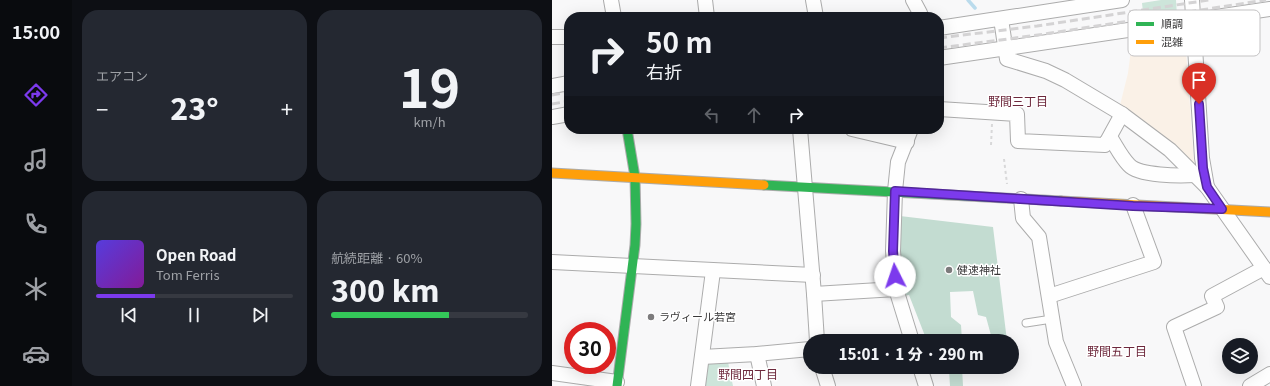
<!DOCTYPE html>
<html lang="ja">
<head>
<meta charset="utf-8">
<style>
  :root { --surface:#171b24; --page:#242831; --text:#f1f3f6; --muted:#9ea1a6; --line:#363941; --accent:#7c3aed }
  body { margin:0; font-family:Georgia,"Noto Sans JP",serif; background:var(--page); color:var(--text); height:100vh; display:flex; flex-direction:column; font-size:15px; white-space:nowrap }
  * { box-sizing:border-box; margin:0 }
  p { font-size:13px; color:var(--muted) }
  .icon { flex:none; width:22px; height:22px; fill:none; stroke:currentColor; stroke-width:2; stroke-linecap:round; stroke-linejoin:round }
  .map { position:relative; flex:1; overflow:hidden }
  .side { display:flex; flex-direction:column; gap:10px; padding:10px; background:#0d0f14; width:480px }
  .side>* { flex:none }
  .hud { position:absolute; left:12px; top:12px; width:380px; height:122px; border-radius:16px; box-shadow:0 4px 16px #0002; background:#171b24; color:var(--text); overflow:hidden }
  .tools { position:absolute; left:670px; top:338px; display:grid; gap:8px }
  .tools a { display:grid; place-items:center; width:36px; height:36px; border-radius:50%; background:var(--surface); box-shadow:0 4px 16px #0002; font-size:20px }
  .speed { position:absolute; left:12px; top:322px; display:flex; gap:8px; font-size:20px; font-weight:700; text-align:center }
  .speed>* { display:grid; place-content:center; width:52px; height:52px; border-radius:50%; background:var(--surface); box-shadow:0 4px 16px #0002; line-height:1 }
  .speed .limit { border:6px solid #d22; background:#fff; color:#111 }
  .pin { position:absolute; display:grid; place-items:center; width:34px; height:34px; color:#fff; margin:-41px -17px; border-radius:50% 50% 50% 0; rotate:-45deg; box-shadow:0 0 4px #0007 }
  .pin .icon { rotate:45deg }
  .me { position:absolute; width:44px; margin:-22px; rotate:356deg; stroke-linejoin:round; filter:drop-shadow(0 0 3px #0008) }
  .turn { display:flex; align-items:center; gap:14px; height:84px; padding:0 16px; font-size:18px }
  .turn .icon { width:52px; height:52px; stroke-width:2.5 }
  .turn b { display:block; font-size:28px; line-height:34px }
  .lanes { display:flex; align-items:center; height:38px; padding:0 16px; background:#0003; justify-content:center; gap:20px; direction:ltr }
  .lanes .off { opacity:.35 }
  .big { font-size:30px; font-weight:800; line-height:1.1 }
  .side .widget { flex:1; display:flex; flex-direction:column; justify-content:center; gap:6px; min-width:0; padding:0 14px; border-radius:16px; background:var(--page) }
  .side .dial { align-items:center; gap:0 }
  .dial b { font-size:52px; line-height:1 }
  .song { display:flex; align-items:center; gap:12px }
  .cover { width:48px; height:48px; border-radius:6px; background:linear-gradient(135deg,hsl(250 70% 55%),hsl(290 70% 35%)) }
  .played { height:4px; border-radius:2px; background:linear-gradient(90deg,var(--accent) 30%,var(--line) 30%) }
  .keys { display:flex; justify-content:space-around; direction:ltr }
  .heat { display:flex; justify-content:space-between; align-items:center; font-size:22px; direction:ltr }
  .charge { height:6px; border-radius:3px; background:linear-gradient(90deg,#34c759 60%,var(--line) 0) }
  .side .tiles { flex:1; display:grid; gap:10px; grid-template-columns:repeat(2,1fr) }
  .trip { position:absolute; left:251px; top:334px; width:216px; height:40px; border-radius:20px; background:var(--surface); box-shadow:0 4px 16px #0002; font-weight:800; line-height:40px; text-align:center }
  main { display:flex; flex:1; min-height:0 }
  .tab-bar { display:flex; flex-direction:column; width:72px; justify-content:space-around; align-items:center; background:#090b0e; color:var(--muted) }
  .tab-bar .icon { width:28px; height:28px }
  .tab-bar .current { color:var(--accent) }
  .tab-bar b { font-size:18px; color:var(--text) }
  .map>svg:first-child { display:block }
</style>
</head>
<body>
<main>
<nav class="tab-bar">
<b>15:00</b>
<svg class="icon current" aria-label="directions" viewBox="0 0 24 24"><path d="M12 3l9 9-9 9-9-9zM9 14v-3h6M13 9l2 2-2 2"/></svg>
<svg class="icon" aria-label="music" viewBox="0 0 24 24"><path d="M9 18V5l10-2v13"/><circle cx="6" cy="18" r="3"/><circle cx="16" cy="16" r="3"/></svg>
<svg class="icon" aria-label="phone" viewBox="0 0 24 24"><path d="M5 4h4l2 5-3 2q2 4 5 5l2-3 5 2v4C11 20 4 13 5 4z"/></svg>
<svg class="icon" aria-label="climate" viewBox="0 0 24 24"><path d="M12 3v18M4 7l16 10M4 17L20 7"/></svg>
<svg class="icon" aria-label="car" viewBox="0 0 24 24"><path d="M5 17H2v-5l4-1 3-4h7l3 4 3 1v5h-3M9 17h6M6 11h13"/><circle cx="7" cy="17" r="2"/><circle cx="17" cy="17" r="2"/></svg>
</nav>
<section class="side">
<div class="tiles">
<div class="widget"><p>エアコン</p>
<div class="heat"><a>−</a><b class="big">23°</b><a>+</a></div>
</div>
<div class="widget dial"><b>19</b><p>km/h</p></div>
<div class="widget">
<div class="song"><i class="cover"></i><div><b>Open Road</b><p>Tom Ferris</p></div></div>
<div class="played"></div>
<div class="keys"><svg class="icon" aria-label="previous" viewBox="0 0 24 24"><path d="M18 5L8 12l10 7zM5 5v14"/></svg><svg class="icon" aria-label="pause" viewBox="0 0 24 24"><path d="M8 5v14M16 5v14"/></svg><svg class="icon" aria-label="next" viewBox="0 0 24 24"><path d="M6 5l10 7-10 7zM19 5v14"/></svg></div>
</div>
<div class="widget"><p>航続距離 · 60%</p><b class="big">300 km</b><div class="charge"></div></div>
</div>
</section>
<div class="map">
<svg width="718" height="386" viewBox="0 0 718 386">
  <rect width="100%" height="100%" fill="#f8f8f9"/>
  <polygon fill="#faf1e7" points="631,35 635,37 634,51 642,163 640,164 604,130 576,109 568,105 576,73 580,42"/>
  <g fill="#cde5da">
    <polygon points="609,0 624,0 625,16 592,22 590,3"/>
    <polygon points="176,362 181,386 151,386 153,367 159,363"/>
  </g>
  <g fill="#c3dcd1">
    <polygon points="348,216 441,227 455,341 435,341 440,339 434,317 426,315 421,291 398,292 399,317 409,325 410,341 375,341 357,295 351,296 346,253"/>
    <polygon points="396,367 412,367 410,367 411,386 398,386 397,370"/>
  </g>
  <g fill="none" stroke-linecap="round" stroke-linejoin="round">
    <polyline stroke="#badbec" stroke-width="3.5" points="416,0 423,8"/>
    <g stroke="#acacac" stroke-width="9">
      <polyline id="lane" points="474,323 500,319"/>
    </g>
    <g stroke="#acacac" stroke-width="16">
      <g id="street">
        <polyline points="59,0 62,17"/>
        <polyline points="153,0 155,17"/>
        <polyline points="261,0 264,17"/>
        <polyline points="361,0 368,13 369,17"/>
        <polyline points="640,0 650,158 655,187"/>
        <polyline points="449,19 455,59 494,71 513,80 570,114 618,150 655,187 712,268 718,277"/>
        <polyline points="387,28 570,0"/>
        <polyline points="0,37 17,37"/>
        <polyline points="387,58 718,9"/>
        <polyline points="0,86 17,83"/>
        <polyline points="387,109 465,114 466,141 553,145 570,114"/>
        <polyline points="0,117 17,114"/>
        <polyline points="248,129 262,294 265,341"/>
        <polyline points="300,129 355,142"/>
        <polyline points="359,129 346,162 343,191 341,251 344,289 360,341"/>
        <path d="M558,137C564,146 569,157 577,165C587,176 628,176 643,175"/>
        <polyline points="469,199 471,218 487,237 504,342 522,386"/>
        <polyline points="0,262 261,275"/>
        <polyline points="262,294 344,289"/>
        <polyline points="497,296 602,262 581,205"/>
        <polyline points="205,354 212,386"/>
        <polyline points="150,357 205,354 258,349"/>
        <polyline points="270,367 276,386"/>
        <polyline points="368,367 374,386"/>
        <polyline points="0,373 65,382"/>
        <polyline points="146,386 161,271"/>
        <polyline points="642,386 622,327 665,307 660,296 712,268"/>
        <polyline points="698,386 718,374"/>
      </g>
    </g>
    <g stroke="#acacac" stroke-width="11">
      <g id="fast">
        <polyline points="212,185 509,201"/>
        <polyline points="65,386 83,245 84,224 83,177 75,129"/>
      </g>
    </g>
    <g stroke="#acacac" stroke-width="11">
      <g id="slow">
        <polyline points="0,173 212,185"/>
        <polyline points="509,201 718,212"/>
      </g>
    </g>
    <g stroke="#d8d8d9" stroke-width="2" stroke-dasharray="3 3" stroke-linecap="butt">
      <polyline points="439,145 440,124"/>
      <polyline points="452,159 455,184"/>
    </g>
    <use href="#lane" stroke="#fefefe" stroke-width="7"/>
    <use href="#street" stroke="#fefefe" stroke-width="14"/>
    <use href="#fast" stroke="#30b455" stroke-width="9"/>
    <use href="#slow" stroke="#ff9f0a" stroke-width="9"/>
    <g stroke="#d4d3d4" stroke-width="3" stroke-dasharray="8 4" stroke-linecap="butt">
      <polyline points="387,38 485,26 657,0"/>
      <polyline points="387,48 486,35 714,0"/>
      <polyline points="0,95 17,92"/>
      <polyline points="0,104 17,101"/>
    </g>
  </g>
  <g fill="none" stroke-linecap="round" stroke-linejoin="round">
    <g stroke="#51269a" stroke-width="10">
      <polyline id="route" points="343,276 341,251 343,191 581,206 670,209 655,187 651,168 647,104"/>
    </g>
    <use href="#route" stroke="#7c3aed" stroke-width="7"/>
  </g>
  <g fill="#7c7b7c" stroke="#fff" stroke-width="1.5">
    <circle cx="397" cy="270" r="4"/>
    <circle cx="99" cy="317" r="4"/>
  </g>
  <g text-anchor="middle" stroke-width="3" stroke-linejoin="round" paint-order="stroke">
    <g font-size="11" fill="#393839" stroke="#fff" text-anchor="start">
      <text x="405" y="274">健速神社</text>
      <text x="107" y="321">ラヴィール若宮</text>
    </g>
    <g font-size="12" fill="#6d283c" stroke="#fff">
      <text x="466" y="106">野間三丁目</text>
      <text x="565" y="356">野間五丁目</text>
      <text x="196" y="379">野間四丁目</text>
    </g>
  </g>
  <rect x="576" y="10" width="132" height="46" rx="6" fill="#fff" stroke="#c4c3c4" stroke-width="1"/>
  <rect x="584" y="22" width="18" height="4" fill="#30b455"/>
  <rect x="584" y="40" width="18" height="4" fill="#ff9f0a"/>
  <g font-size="11" fill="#393839">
    <text x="609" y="28">順調</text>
    <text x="609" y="46">混雑</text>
  </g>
</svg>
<div class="tools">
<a><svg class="icon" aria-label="layers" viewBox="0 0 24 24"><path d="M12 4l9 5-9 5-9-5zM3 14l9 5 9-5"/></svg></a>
</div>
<div class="speed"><div class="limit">30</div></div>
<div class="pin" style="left:647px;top:104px;background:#d93025"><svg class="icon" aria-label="arrive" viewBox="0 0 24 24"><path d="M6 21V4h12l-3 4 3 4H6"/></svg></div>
<svg class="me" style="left:343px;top:276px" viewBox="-20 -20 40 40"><circle r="19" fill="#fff"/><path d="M0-13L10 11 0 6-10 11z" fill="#7c3aed"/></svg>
<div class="trip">15:01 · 1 分 · 290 m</div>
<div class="hud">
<div class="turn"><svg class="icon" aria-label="right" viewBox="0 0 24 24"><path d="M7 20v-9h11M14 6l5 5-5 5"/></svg><div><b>50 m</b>右折</div></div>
<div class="lanes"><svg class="icon off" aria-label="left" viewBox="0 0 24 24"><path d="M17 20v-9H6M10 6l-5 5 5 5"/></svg><svg class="icon off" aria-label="ahead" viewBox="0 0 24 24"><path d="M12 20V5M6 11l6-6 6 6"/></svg><svg class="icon" aria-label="right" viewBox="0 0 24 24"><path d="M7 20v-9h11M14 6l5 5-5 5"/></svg></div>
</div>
</div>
</main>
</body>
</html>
